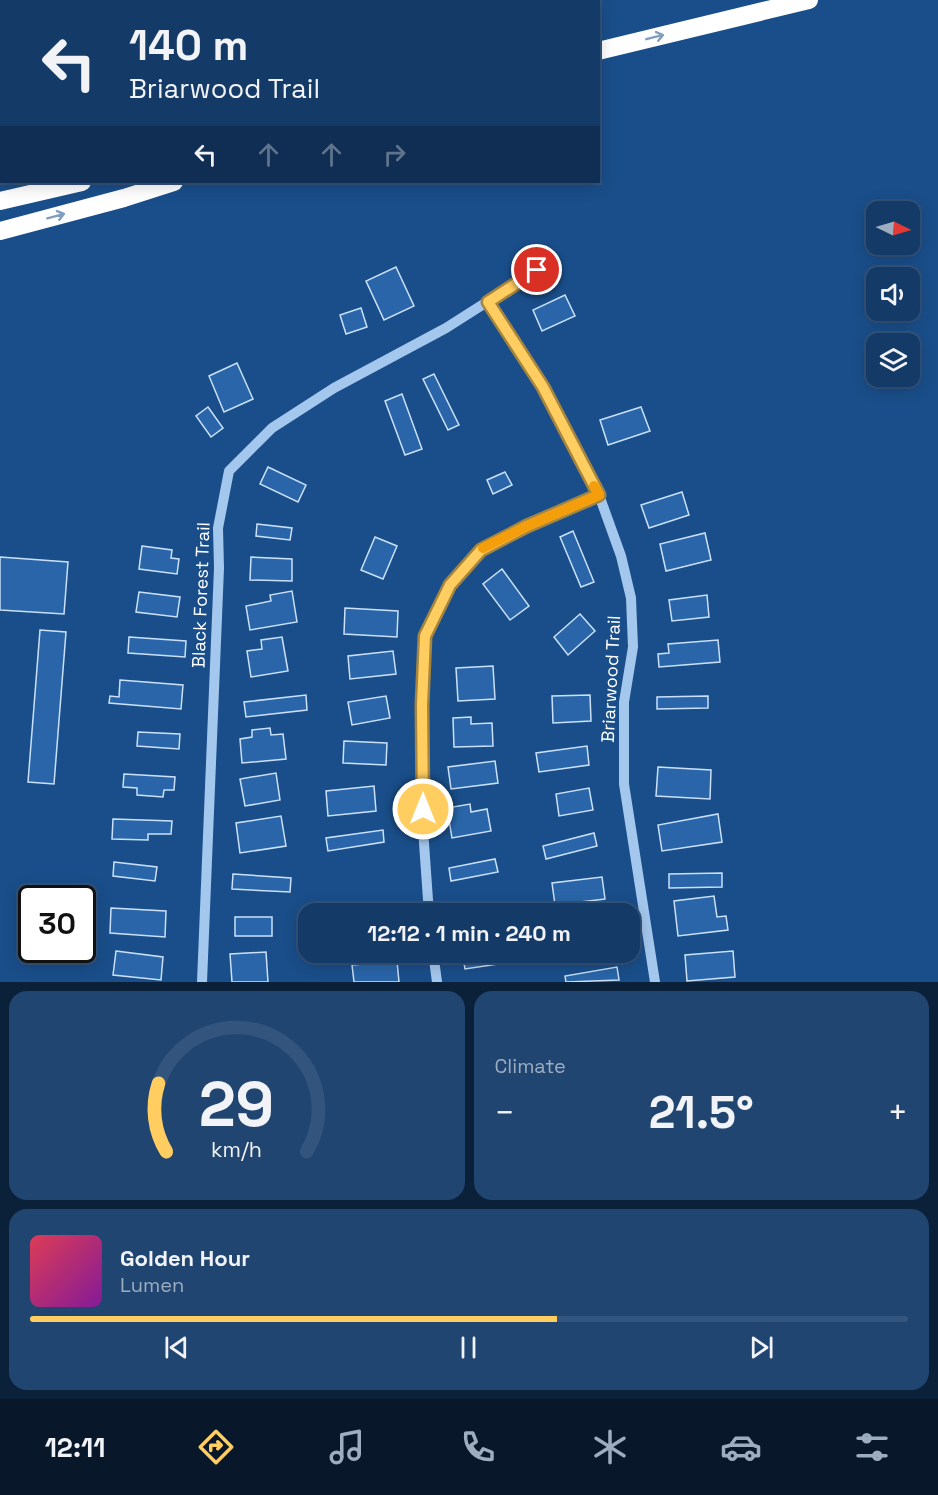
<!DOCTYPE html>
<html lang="en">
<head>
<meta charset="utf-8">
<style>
  :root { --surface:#143a68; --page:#214571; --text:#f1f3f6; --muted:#9dadc0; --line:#33547c; --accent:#ffcd60 }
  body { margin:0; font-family:"Space Grotesk",sans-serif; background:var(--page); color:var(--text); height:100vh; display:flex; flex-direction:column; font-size:22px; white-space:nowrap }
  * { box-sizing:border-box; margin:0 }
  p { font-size:20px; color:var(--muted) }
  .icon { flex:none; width:33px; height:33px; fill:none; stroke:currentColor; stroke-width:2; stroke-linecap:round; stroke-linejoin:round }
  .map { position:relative; height:982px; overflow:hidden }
  .sheet { display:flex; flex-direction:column; gap:9px; padding:9px; background:#0b2039; flex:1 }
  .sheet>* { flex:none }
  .top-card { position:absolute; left:0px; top:0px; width:600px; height:183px; box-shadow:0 3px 15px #0003,0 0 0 2px var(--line); background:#143a68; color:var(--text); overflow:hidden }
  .needle { width:39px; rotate:95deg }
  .fabs { position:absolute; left:866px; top:201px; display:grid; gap:12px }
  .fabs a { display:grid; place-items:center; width:54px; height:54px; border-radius:12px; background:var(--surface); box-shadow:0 3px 15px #0003,0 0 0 2px var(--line); font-size:30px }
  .speed { position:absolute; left:18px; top:885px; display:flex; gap:12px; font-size:30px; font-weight:700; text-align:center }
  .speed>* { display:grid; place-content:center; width:78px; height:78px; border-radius:50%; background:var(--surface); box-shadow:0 3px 15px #0003,0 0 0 2px var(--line); line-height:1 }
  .speed .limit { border:3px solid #111; border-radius:9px; background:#fff; color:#111 }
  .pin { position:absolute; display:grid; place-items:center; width:51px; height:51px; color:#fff; margin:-26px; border:3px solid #fff; border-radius:50%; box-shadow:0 2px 6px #0007 }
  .me { position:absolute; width:66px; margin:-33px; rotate:0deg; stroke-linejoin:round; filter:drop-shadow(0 0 4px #0008) }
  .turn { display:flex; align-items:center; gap:21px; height:126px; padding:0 30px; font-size:27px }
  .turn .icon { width:78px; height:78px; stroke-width:2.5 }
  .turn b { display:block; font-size:42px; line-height:51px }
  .lanes { display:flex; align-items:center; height:57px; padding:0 30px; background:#0003; justify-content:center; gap:30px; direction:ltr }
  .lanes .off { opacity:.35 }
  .big { font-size:45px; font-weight:700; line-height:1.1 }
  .sheet .widget { flex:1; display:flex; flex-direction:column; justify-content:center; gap:9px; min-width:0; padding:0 21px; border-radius:18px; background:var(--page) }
  .sheet .dial { align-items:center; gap:0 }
  .dial svg { height:156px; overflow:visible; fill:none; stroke:var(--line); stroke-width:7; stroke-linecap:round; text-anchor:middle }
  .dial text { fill:var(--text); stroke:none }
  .song { display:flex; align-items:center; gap:18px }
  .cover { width:72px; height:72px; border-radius:9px; background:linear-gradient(135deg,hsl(350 70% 55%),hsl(290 70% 35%)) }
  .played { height:6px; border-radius:3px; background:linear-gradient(90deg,var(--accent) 60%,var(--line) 60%) }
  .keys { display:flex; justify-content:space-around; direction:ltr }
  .heat { display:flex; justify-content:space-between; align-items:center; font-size:33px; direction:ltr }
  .sheet .tiles { flex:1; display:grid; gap:9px; grid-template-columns:1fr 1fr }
  .widget:last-child { grid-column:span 2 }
  .trip { position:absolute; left:298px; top:903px; width:342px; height:60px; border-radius:18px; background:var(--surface); box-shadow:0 3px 15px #0003,0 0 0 2px var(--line); font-weight:700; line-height:60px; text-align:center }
  .menu { display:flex; height:96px; justify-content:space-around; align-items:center; background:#08172a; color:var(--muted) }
  .menu .icon { width:42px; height:42px }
  .menu .current { color:var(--accent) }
  .menu b { font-size:27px; color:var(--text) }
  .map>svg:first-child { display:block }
</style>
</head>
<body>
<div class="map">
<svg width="938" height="982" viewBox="0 0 938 982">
  <rect width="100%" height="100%" fill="#1a4e8a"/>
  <g fill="#2965a8" stroke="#cae1f9" stroke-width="1.5">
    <polygon points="396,267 414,306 384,320 366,281"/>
    <polygon points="565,295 575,316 542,331 533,310"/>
    <polygon points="361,308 367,327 346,334 340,315"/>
    <polygon points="237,363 253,399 224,412 209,376"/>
    <polygon points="434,374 459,425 448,430 423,379"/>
    <polygon points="402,394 422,449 405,455 385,401"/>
    <polygon points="208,407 223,428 211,437 196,416"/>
    <polygon points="641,407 650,431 608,445 600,420"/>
    <polygon points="268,467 306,485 298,502 260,484"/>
    <polygon points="505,472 512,485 493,494 487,480"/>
    <polygon points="682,492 689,515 649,528 641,505"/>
    <polygon points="257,524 292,528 290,540 256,536"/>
    <polygon points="573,531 594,582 581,587 560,537"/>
    <polygon points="705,533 711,560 666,571 660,544"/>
    <polygon points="375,537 397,546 383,579 361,570"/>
    <polygon points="142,546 172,550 171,558 179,559 177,574 139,569"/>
    <polygon points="0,557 68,562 64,614 0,610"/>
    <polygon points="251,557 292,559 292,581 250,580"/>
    <polygon points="502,569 529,606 510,620 483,584"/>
    <polygon points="292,591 297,622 250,630 246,606 271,601 270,595"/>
    <polygon points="139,592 180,597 177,617 136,612"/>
    <polygon points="707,595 709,617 672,621 669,600"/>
    <polygon points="345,608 398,611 397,637 344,634"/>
    <polygon points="580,614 595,631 568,655 554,637"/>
    <polygon points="40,630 66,632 54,784 28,782"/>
    <polygon points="129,637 186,641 185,657 128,653"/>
    <polygon points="282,637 288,671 251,677 247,651 262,649 261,640"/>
    <polygon points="718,640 720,662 659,667 658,654 669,653 668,644"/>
    <polygon points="393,651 396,674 350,679 348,656"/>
    <polygon points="493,666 495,699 458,701 456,668"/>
    <polygon points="120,680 183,685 181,709 109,703 110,696 119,697"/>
    <polygon points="306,695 307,710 246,717 244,702"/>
    <polygon points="590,695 591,721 553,723 552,696"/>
    <polygon points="386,696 390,718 352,725 348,702"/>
    <polygon points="708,696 708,708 657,709 657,697"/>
    <polygon points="471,717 471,724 492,723 493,746 454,747 453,718"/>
    <polygon points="270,728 271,735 283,734 286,759 242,763 240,739 252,737 252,730"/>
    <polygon points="138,732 180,734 179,749 137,746"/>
    <polygon points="344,741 387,743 386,765 343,763"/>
    <polygon points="587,746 589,765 539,772 536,753"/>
    <polygon points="495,761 498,783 451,789 448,767"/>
    <polygon points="658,767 711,770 710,799 656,796"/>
    <polygon points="276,773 280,800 245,806 240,779"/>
    <polygon points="124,774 175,777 174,790 164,790 163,797 137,795 137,788 123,787"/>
    <polygon points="374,786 376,811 328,816 326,791"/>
    <polygon points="589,788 593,810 559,816 556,794"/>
    <polygon points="470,804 471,812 487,809 491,831 452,838 447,808"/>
    <polygon points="718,814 722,842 662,851 658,825"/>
    <polygon points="281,816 286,846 240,853 236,823"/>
    <polygon points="113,819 172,821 171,834 148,834 148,840 112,839"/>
    <polygon points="383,830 384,842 328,851 326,838"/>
    <polygon points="594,833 597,846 546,859 543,846"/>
    <polygon points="495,859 498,872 451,881 449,868"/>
    <polygon points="114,862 157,867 155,881 113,876"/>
    <polygon points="722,873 722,887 669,888 669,874"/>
    <polygon points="233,874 291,878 290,892 232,889"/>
    <polygon points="602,877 605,899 555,905 552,883"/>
    <polygon points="714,896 717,917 726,916 728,930 678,936 674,901"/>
    <polygon points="503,904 505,914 455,913"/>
    <polygon points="111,908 166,911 165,937 110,933"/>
    <rect x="235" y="917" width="37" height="19"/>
    <polygon points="116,951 163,957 161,980 113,975"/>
    <polygon points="733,951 735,977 687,981 685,955"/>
    <polygon points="266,952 268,982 232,982 230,954"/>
    <polygon points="490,952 518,952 519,961 465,969 463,957"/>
    <polygon points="397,961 399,982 354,982 352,965"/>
    <polygon points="617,967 619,980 566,982 565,976"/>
  </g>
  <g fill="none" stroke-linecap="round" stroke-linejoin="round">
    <g stroke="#a4c7ed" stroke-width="10">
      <polyline points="488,302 543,387 599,495 621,556 631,598 633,647 624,702 624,784 655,982"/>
      <polyline points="429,914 423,829 422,705 425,635 450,585 481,550 527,526 599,495"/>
      <polyline points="433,952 437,982"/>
      <polyline points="202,982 219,568 218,528 229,471 272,428 334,388 446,328 537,270"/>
    </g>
    <g stroke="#fff" stroke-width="18">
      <polyline points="295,2 304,0"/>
      <polyline points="0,50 2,50"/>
      <polyline points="598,51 809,0"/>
      <polyline points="0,85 2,84"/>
      <polyline points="0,201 82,182"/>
      <polyline points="0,231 124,198 174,182"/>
    </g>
  </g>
  <defs><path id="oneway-shaft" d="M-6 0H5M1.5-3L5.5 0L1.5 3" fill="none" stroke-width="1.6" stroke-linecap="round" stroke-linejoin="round" transform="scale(1.5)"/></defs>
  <g stroke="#819ebf">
    <use href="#oneway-shaft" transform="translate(655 37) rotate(-14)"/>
    <use href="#oneway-shaft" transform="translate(56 216) rotate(-15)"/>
  </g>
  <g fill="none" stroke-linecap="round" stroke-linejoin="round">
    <g stroke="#a6853e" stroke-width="15">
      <polyline id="route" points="423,809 422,705 425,636 450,585 481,550 527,526 599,495 543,387 488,302 537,270"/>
    </g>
    <use href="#route" stroke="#ffcd60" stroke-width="10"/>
    <polyline stroke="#f59e0b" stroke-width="10" points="483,548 527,526 599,495 594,486"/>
  </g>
  <g text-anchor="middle" stroke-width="6" stroke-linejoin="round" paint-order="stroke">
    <g font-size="18" fill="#fff" stroke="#1a4e8a">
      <text transform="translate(201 595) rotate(-88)" y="6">Black Forest Trail</text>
      <text transform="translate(611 679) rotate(-87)" y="6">Briarwood Trail</text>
    </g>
  </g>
</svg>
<div class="fabs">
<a><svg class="needle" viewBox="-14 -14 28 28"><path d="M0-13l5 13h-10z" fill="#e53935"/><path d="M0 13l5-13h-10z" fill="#9dadc0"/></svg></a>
<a><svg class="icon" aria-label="sound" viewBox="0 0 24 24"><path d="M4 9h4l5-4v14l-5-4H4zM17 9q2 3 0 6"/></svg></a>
<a><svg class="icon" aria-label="layers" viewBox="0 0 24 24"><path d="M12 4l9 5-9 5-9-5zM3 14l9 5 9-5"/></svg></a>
</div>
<div class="speed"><div class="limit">30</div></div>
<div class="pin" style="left:537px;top:270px;background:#d93025"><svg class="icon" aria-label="arrive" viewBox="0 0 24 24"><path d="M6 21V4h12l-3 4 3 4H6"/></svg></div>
<svg class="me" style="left:423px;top:809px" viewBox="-20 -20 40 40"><circle r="17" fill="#ffcd60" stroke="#fff" stroke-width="3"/><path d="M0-11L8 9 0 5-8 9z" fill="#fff"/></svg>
<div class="trip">12:12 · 1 min · 240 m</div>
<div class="top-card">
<div class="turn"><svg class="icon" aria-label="left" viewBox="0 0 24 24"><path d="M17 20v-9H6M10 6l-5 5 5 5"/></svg><div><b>140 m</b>Briarwood Trail</div></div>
<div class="lanes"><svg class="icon" aria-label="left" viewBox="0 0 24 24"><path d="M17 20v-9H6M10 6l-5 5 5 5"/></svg><svg class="icon off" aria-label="ahead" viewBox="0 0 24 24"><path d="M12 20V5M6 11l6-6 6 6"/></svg><svg class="icon off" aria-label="ahead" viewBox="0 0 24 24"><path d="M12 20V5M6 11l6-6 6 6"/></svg><svg class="icon off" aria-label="right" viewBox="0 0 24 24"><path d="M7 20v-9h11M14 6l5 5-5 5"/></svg></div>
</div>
</div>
<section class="sheet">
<div class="tiles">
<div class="widget dial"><svg viewBox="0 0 100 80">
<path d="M14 69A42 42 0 1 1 86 69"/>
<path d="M14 69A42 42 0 0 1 10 34" stroke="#ffcd60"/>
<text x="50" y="56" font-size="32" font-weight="700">29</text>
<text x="50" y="72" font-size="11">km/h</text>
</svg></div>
<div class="widget"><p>Climate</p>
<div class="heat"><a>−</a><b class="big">21.5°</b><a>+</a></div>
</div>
<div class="widget">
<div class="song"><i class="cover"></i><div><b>Golden Hour</b><p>Lumen</p></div></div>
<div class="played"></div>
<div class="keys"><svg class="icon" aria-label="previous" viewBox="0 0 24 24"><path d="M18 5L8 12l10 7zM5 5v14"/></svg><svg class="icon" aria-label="pause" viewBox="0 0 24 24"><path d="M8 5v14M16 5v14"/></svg><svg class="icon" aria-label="next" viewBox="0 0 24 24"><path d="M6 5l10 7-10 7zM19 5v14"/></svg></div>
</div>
</div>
</section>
<nav class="menu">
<b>12:11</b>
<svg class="icon current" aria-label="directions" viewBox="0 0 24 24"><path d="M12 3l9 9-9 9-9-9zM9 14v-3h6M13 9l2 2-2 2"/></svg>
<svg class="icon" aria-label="music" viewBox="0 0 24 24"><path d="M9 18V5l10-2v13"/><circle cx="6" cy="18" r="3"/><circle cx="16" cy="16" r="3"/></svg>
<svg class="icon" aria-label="phone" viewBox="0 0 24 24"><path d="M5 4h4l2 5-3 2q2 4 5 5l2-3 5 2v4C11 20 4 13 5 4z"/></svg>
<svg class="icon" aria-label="climate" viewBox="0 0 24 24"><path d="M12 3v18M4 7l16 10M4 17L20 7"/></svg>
<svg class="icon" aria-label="car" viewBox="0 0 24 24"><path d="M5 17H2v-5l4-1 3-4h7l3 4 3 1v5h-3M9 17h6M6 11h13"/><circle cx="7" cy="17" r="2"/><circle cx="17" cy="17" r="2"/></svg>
<svg class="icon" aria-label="filters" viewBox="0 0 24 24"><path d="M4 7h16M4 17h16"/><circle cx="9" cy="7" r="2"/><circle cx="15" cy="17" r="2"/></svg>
</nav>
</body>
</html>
